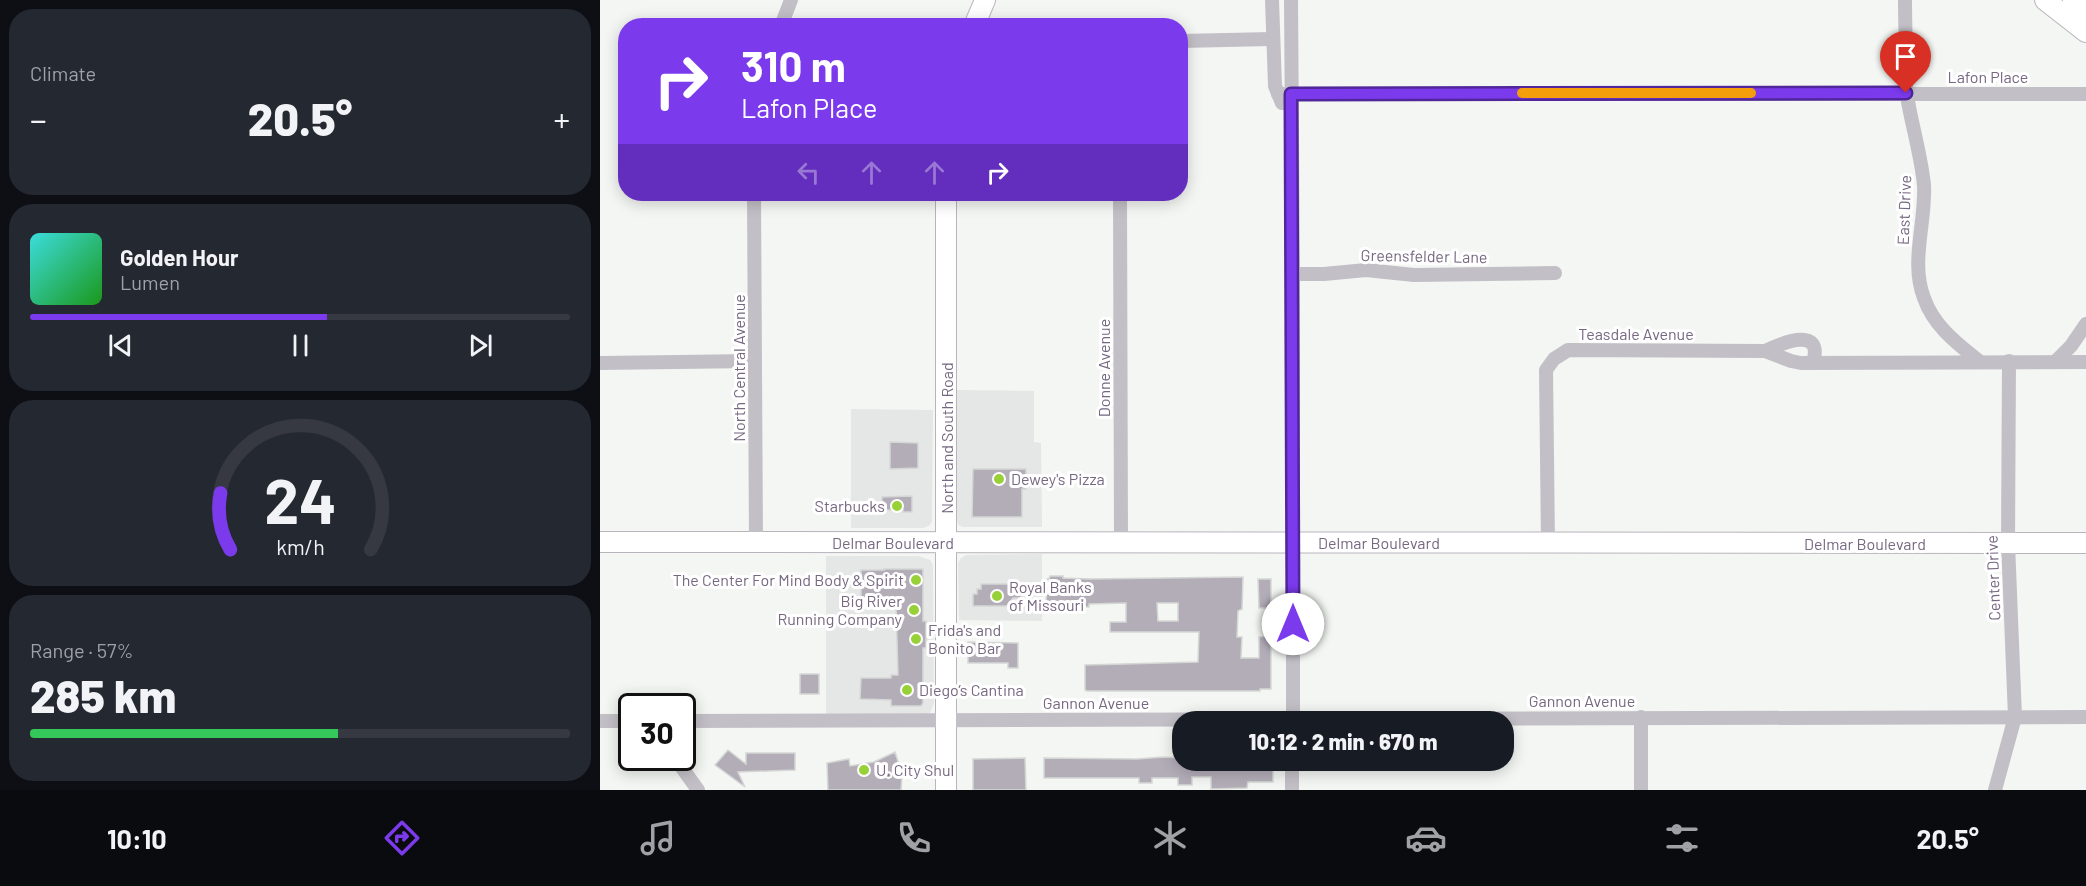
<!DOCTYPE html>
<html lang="en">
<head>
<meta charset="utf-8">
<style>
  :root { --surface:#171b24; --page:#242831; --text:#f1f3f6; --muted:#9ea1a6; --line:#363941; --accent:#7c3aed }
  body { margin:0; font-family:Barlow,sans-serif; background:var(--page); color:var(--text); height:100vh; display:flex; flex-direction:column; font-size:22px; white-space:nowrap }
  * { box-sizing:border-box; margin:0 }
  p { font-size:20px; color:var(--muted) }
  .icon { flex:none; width:33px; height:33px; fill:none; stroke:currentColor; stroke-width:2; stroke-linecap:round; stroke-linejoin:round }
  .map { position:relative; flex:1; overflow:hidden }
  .drawer { display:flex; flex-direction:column; gap:9px; padding:9px; background:#0d0f14; width:600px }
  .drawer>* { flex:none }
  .hud { position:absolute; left:18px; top:18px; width:570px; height:183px; border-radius:24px; box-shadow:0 3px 15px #0003; background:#7c3aed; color:#fff; overflow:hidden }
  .speed { position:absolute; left:18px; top:693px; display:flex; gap:12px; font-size:30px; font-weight:700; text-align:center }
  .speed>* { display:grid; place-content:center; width:78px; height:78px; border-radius:50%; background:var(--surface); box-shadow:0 3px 15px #0003; line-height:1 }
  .speed .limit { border:3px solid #111; border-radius:9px; background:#fff; color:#111 }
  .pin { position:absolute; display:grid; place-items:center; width:51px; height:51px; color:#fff; margin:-62px -26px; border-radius:50% 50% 50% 0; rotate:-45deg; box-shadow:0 0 6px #0007 }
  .pin .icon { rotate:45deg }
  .me { position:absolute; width:66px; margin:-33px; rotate:0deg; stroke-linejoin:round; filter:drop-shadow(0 0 4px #0008) }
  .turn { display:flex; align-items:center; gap:21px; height:126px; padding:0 24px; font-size:27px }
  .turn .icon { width:78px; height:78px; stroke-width:2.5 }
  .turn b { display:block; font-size:42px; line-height:51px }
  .lanes { display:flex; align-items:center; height:57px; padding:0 24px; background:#0003; justify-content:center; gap:30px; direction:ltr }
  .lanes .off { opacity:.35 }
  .big { font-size:45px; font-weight:800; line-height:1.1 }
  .drawer .tile { flex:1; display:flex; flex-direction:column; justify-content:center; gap:9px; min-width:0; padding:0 21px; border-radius:24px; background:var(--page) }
  .drawer .dial { align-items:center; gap:0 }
  .dial svg { height:156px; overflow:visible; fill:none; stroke:var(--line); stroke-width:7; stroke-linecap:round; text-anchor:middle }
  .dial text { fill:var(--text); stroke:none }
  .song { display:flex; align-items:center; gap:18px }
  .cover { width:72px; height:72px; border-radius:9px; background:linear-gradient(135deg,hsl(180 70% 55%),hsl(120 70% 35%)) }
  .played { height:6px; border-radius:3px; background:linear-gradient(90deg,var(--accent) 55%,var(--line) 55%) }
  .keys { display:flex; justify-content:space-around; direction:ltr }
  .heat { display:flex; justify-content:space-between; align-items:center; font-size:33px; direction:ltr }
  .charge { height:9px; border-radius:4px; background:linear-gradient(90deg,#34c759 57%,var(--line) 0) }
  .trip { position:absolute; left:572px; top:711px; width:342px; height:60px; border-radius:24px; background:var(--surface); box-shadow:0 3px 15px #0003; font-weight:800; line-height:60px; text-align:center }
  .menu { display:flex; height:96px; justify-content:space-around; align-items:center; background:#090b0e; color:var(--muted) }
  .menu .icon { width:42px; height:42px }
  .menu .selected { color:var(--accent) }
  .menu b { font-size:27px; color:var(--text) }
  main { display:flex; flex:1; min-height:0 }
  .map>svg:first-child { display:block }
</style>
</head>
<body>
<main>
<section class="drawer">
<div class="tile"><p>Climate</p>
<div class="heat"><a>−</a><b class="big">20.5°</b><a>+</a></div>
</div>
<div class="tile">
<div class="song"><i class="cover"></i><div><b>Golden Hour</b><p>Lumen</p></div></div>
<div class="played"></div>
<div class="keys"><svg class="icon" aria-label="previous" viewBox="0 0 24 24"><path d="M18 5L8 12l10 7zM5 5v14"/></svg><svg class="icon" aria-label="pause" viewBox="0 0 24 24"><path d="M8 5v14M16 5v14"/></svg><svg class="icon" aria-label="next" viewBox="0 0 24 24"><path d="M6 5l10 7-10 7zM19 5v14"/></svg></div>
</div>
<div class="tile dial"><svg viewBox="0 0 100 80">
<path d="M14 69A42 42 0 1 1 86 69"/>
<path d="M14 69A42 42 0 0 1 9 40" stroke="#7c3aed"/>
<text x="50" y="56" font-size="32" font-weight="700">24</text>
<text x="50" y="72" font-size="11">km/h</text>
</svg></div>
<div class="tile"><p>Range · 57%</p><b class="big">285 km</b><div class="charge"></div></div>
</section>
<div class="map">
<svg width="1486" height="790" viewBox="0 0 1486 790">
  <rect width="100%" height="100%" fill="#f3f6f3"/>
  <g fill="#e5e6e6">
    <polygon points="353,390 434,391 434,442 441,443 442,527 363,527 358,525 357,520"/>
    <polygon points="251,409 333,410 332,522 329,526 323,528 251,528"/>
    <polygon points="442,554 442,621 359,620 358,563 361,558 366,555"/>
    <polygon points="226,556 318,556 330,560 333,565 334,703 330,713 322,716 226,715"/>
  </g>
  <g fill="#b3adb8" stroke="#d5d7d5" stroke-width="1.5" fill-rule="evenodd">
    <polygon points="290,442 318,443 318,468 290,469"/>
    <polygon points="373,469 426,469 426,489 422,489 422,517 372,517"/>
    <polygon points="312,496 312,512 303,512 303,510 282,510 282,497"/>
    <polygon points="284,569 323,569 323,621 326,621 326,648 323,648 323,703 321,706 291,706 291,700 260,699 261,678 291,678 291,675 298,675 296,607 263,606 263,598 261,598 261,570 284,570"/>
    <path d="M450,576H463V578L490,579L643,577L642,609L638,611L637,637H642L641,658H659V637L671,636V689H660V691H487L485,690V665L598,662L599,632H510V622H526V603L489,604V607H446L447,579H449ZM557,603H578V621H558Z"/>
    <polygon points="658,579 671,579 671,608 659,608"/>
    <polygon points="381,584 421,584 421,598 413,598 407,606 373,606 373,594 377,594 377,589 381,589"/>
    <polygon points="368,642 418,643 418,668 408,668 408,663 368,663"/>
    <rect x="200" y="674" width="19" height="20"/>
    <polygon points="128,750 146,764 146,753 195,753 195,770 138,772 145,787 115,765"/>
    <polygon points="295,752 302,774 301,790 228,790 227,763 249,759 250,766 274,762"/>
    <polygon points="563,757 582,758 582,760 673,760 673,782 648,782 647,788 611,789 611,777 592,777 592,785 578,785 578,778 552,778 552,783 539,783 539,778 444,778 444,758 537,759"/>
    <polygon points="425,758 426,790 373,790 373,759"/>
  </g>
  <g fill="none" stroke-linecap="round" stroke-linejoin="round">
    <g stroke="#b9b4bc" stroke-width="22">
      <g id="secondary">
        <polyline points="1445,0 1486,32"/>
        <polyline points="1473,0 1486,10"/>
        <polyline points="374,26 385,0"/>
        <polyline points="0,542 1486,543"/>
        <polyline points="346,790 346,194"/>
      </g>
    </g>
    <g stroke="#c3bfc6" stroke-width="14">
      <polyline points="672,0 675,86 682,103"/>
      <polyline points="691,0 693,274 693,722"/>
      <path d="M1305,0C1305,21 1306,43 1306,64C1306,74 1305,86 1307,96C1312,126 1321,155 1324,185C1326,223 1310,262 1324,298C1334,327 1358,344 1380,362"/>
      <polyline points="181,26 191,0"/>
      <polyline points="580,41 673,39"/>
      <polyline points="678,94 1486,94"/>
      <polyline points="154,194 156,542"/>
      <polyline points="520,194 521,543"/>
      <polyline points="693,274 724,274 766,270 814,275 955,273"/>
      <path d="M1165,351C1182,343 1224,325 1213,363"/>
      <polyline points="1456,361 1471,346 1486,324"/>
      <polyline points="0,363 155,361"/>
      <polyline points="948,544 946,370 954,359 968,350 1165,351 1191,361 1201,363 1486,362"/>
      <polyline points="1041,717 1041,790"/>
      <polyline points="0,721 32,721"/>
      <polyline points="82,721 1486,717"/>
      <polyline points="75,758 98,790"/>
      <polyline points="692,790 692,760"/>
      <polyline points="1395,790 1415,717 1408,543 1409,361"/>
    </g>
    <use href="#secondary" stroke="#fff" stroke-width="20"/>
  </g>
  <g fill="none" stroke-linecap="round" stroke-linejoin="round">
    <g stroke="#51269a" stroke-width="15">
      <polyline id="route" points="693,624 691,94 1306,93"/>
    </g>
    <use href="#route" stroke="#7c3aed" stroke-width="10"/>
    <polyline stroke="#f59e0b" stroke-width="10" points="922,93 1151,93"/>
  </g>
  <g fill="#97d137" stroke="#fff" stroke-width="2">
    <circle cx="399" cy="479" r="6"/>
    <circle cx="297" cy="506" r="6"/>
    <circle cx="316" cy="580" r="6"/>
    <circle cx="397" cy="596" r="6"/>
    <circle cx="314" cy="610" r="6"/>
    <circle cx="316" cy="639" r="6"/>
    <circle cx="307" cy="690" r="6"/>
    <circle cx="264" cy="770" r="6"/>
  </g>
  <g text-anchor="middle" stroke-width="6" stroke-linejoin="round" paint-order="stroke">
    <g font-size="16" fill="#766881" stroke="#fff">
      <text x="1388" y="83">Lafon Place</text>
      <text transform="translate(1304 210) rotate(-88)" y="6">East Drive</text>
      <text transform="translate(824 256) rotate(1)" y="6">Greensfelder Lane</text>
      <text x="1036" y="340">Teasdale Avenue</text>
      <text transform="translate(139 368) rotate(-90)" y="6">North Central Avenue</text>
      <text transform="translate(504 368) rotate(-90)" y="6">Donne Avenue</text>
      <text transform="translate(347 438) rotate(-90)" y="6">North and South Road</text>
      <text x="293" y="549">Delmar Boulevard</text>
      <text x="779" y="549">Delmar Boulevard</text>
      <text x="1265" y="550">Delmar Boulevard</text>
      <text transform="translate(1393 578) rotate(-92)" y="6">Center Drive</text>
      <text x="982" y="707">Gannon Avenue</text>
      <text x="496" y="709">Gannon Avenue</text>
    </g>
    <g font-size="16" fill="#766881" stroke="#fff" text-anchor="start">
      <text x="411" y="485">Dewey's Pizza</text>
      <text x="285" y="512" text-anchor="end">Starbucks</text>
      <text x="304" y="586" text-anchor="end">The Center For Mind Body &amp; Spirit</text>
      <text x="409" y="593">Royal Banks<tspan x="409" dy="18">of Missouri</tspan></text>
      <text x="302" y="607" text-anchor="end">Big River<tspan x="302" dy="18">Running Company</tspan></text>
      <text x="328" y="636">Frida's and<tspan x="328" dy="18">Bonito Bar</tspan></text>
      <text x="319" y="696">Diego’s Cantina</text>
      <text x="276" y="776">U. City Shul</text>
    </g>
  </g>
</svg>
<div class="speed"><div class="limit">30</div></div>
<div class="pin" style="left:1306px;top:93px;background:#d93025"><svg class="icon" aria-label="arrive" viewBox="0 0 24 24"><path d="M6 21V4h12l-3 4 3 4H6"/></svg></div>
<svg class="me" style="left:693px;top:624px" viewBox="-20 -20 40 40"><circle r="19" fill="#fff"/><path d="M0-13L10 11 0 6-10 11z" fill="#7c3aed"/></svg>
<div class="trip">10:12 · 2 min · 670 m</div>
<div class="hud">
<div class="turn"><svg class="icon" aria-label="right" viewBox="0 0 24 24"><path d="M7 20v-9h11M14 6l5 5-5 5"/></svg><div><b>310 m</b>Lafon Place</div></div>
<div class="lanes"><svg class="icon off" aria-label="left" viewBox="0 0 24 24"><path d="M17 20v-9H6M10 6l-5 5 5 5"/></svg><svg class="icon off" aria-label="ahead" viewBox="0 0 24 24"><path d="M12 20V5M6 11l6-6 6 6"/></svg><svg class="icon off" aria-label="ahead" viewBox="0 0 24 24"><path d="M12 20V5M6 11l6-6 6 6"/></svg><svg class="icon" aria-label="right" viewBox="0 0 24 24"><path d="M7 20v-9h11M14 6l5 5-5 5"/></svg></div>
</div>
</div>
</main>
<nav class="menu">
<b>10:10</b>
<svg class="icon selected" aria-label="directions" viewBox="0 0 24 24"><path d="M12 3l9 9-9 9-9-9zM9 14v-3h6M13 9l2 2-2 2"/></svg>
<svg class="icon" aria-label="music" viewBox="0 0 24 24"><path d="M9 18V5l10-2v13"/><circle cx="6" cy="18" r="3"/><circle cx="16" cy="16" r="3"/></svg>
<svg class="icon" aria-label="phone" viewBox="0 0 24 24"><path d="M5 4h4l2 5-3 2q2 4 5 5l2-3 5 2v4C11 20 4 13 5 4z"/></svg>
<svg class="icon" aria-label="climate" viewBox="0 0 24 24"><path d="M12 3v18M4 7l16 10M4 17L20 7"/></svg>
<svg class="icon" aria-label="car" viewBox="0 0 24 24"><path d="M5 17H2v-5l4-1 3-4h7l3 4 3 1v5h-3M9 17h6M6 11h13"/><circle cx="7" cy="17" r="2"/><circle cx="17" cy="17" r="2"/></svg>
<svg class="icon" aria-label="filters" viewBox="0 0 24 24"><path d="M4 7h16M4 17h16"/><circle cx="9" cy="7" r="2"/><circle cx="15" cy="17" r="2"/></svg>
<b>20.5°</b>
</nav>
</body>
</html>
